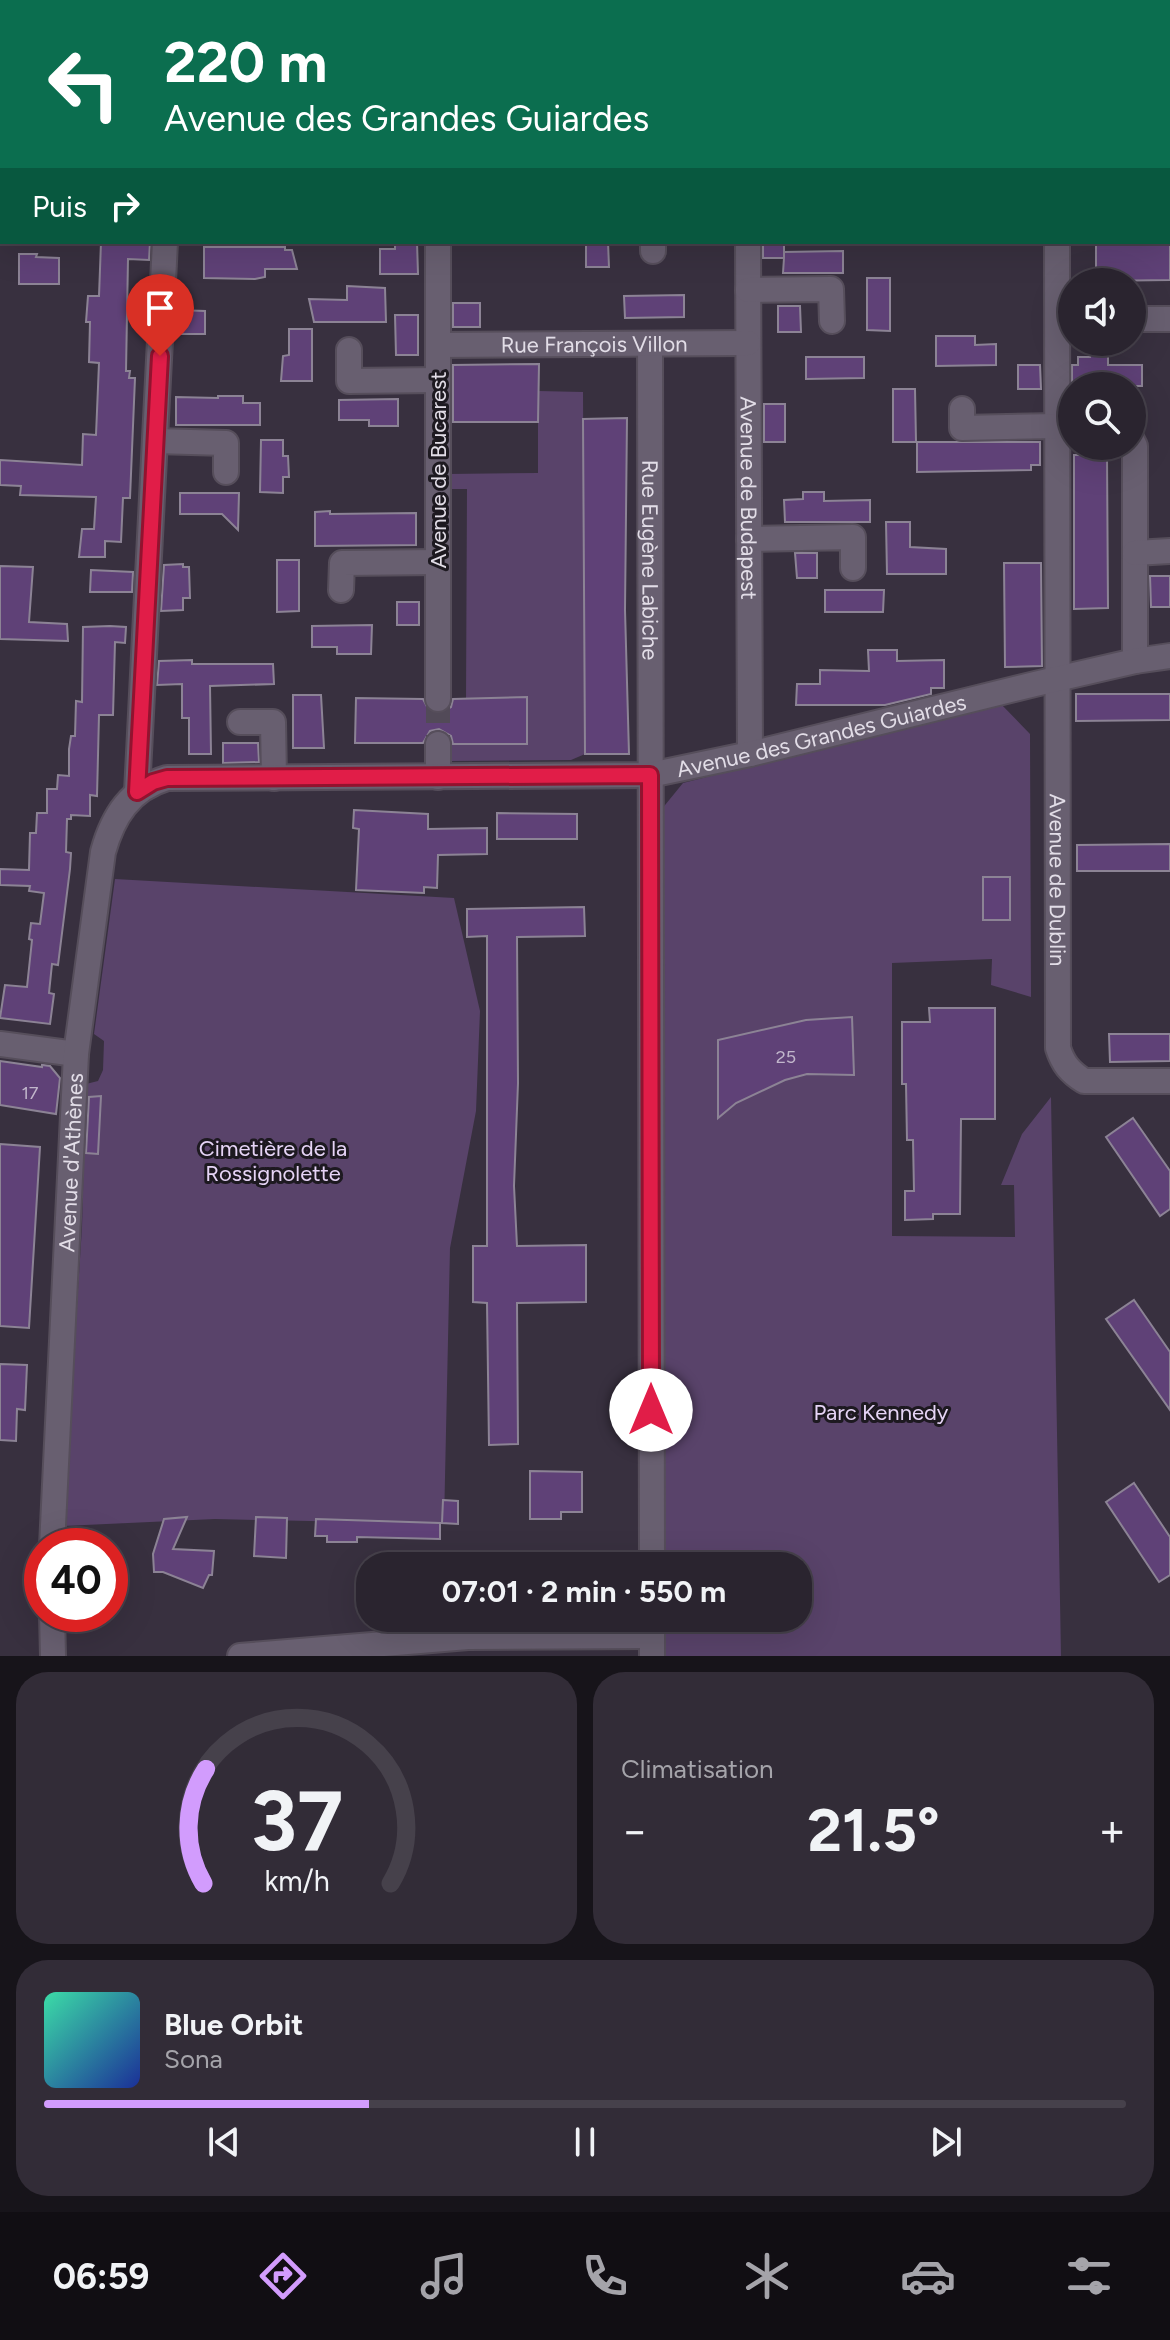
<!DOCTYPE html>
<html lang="fr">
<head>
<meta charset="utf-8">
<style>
  :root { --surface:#2a242f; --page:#322c37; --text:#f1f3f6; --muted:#a5a4aa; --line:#46414b; --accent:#d29cfd }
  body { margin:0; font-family:Figtree,sans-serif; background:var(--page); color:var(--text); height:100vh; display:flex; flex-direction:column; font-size:30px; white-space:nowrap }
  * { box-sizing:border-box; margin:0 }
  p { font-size:26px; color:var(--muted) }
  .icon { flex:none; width:44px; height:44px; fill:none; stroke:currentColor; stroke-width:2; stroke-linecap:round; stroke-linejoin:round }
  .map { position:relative; height:1656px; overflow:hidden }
  .panel { display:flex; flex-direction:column; gap:16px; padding:16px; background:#17141a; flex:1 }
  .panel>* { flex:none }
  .guide { position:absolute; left:0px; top:0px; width:1170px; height:244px; box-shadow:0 8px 32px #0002,0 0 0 2px var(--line); background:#0b6e4f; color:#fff; overflow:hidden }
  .fabs { position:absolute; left:1058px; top:268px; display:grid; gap:16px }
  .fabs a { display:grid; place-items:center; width:88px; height:88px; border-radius:50%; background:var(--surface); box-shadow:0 8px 32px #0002,0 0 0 2px var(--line); font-size:40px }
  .speed { position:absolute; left:24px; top:1528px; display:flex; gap:16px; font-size:40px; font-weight:700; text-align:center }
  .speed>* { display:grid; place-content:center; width:104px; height:104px; border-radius:50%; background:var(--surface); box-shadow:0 8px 32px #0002,0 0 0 2px var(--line); line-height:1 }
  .speed .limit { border:12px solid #d22; background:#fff; color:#111 }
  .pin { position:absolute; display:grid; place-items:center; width:68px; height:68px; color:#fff; margin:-82px -34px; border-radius:50% 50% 50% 0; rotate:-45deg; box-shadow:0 0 8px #0007 }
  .pin .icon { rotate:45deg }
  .me { position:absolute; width:88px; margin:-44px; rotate:0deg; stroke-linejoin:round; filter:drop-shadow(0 0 6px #0008) }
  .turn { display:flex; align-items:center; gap:28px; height:168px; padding:0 32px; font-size:36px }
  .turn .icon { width:104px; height:104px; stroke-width:2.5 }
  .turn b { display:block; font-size:56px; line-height:68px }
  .then { display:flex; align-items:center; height:76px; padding:0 32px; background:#0003; gap:16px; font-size:30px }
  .big { font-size:60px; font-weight:700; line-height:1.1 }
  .panel .tile { flex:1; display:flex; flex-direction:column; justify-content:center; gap:12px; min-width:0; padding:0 28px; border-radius:32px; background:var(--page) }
  .panel .dial { align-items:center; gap:0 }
  .dial svg { height:208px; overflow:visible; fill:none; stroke:var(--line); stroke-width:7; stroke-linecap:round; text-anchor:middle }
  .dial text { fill:var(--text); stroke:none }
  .song { display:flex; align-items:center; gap:24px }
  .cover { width:96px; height:96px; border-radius:12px; background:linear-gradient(135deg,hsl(160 70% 55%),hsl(230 70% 35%)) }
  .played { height:8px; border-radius:4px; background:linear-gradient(90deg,var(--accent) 30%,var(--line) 30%) }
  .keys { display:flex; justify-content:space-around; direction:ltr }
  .heat { display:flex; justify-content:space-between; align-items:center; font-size:44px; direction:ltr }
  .panel .tiles { flex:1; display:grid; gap:16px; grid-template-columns:1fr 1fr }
  .tile:last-child { grid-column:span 2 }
  .trip { position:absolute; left:356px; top:1552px; width:456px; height:80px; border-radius:32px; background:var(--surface); box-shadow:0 8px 32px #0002,0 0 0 2px var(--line); font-weight:700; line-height:80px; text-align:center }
  .tab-bar { display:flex; height:128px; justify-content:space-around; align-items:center; background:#110e13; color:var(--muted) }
  .tab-bar .icon { width:56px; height:56px }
  .tab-bar .selected { color:var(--accent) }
  .tab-bar b { font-size:36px; color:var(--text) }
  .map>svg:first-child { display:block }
</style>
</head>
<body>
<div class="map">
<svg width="1170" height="1656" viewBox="0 0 1170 1656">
  <rect width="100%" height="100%" fill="#38303f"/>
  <g fill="#59436a">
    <polygon points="538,391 583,392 585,754 571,760 449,761 448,744 527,744 528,728 519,727 527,715 527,697 466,699 467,489 448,489 448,474 538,473"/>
    <polygon points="1000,703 1030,734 1031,997 991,985 992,959 892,963 892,1236 1015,1237 1014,1185 1001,1185 1022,1134 1051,1097 1061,1656 665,1656 665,1618 798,1618 798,1566 664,1566 661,810 683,783"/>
    <polygon points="115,879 454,898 480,1011 476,1111 450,1248 444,1524 215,1519 63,1526 82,1227 86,1084 98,1081 103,1070 104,1041 94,1034"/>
  </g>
  <g fill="#5f4177" stroke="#8c8395" stroke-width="2">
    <polygon points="101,242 150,242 149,260 128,259 126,371 130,371 129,378 135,378 130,498 123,498 121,542 105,541 105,557 79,557 82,529 94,529 96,497 20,495 21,486 0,485 0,460 82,465 83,434 96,435 99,363 89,362 90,322 86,322 88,296 99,296"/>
    <polygon points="395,242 417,242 418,274 380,274 380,249 395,249"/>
    <polygon points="586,242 608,242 609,267 586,267"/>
    <polygon points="763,242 784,242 784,258 784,252 843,251 843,273 783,273 784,258 763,258"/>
    <polygon points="1096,242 1170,242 1170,280 1096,281"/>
    <polygon points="204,247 285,247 285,250 292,250 297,269 265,269 265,277 255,279 204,278"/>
    <polygon points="19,254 37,254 36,257 59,258 59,284 19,284"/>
    <polygon points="867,278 890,278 890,331 867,330"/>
    <polygon points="347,286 385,288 386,322 314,322 309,299 347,300"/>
    <polygon points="684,295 684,317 625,318 624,296"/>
    <rect x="453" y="303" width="27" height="24"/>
    <polygon points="778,306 800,306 801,332 778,332"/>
    <polygon points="177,310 205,311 205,334 175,334"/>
    <polygon points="395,315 418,315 418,355 396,355"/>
    <polygon points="289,329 312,329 312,381 281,381 283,356 289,355"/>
    <polygon points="936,336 975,336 975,345 996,344 996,365 936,366"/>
    <polygon points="1090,351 1108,351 1108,365 1142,365 1142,386 1072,386 1072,365 1078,365 1078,357 1090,357"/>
    <polygon points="806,357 864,357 864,378 806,379"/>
    <polygon points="539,364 538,422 453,422 453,365"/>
    <polygon points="1018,365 1040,365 1041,389 1018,389"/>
    <polygon points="893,389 915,389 916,442 893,442"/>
    <polygon points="218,396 243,396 243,403 260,403 260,425 176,425 176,397 218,398"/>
    <polygon points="398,399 398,426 369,426 369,420 339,420 339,400"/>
    <rect x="764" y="404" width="21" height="38"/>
    <polygon points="627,418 625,610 629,754 585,754 583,419"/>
    <polygon points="261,440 283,440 283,456 288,456 289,477 283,477 283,493 260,492"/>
    <polygon points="917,442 1040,442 1040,465 1031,465 1031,470 917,472"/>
    <polygon points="1074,455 1107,455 1108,608 1074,609"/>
    <polygon points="803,492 824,492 824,501 870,500 870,522 785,522 784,500 803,499"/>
    <polygon points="180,493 239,493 238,530 222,514 180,514"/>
    <polygon points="330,511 330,514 416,513 416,545 315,546 315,512"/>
    <polygon points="886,522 910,522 910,547 946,549 946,574 887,574"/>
    <polygon points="795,553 817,553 817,578 797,578"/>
    <polygon points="277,560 299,560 299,611 277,612"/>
    <polygon points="1004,563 1041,563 1042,666 1005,667"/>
    <polygon points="183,564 183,567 189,567 190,598 183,598 183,610 161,611 164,565"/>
    <polygon points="0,566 33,567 29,622 67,624 68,641 0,639"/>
    <polygon points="91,570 133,572 132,592 90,592"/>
    <polygon points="1150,576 1170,576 1170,607 1151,607"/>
    <polygon points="825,590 884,590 883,612 825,612"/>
    <rect x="397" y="602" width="22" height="23"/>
    <polygon points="372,625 371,654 337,654 337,647 312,647 312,626"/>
    <polygon points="110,626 126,627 125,643 115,642 113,715 99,715 97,796 90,795 90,816 71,815 71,819 67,819 66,852 71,853 70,869 58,965 52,964 49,993 54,994 50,1024 0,1018 5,985 27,987 32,940 29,939 31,923 40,924 44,893 29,891 30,886 0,885 0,869 29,870 30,833 36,833 37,813 47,813 47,789 57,789 58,775 69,776 69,749 71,736 75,736 76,701 82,702 83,627"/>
    <polygon points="868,650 897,650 897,661 944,660 944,688 931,688 931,694 885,705 796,705 797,684 820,684 820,670 869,671"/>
    <polygon points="192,660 192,664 273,664 274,684 210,686 211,754 189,754 189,718 182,718 182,684 157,685 159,661"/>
    <polygon points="1076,694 1170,694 1170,720 1076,721"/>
    <polygon points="293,695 321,695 324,748 293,748"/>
    <polygon points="527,697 527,744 453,744 451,736 439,729 430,731 423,743 355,743 356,698 423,699 430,712 439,714 451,707 453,699"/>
    <polygon points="223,743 258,743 259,762 223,763"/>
    <polygon points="354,810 428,814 428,829 487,828 487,854 438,855 437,888 424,887 424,893 356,890 359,829 353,828"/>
    <polygon points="497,813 577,814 577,839 497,839"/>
    <polygon points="1170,844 1170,871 1077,871 1077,845"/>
    <rect x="983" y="877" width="27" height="43"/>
    <polygon points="584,907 585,936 517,937 518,1083 514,1186 517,1246 586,1245 586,1302 517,1303 518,1444 489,1445 487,1303 473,1302 473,1246 487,1246 487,936 467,937 467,909"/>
    <polygon points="929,1008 995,1008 995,1119 961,1119 960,1214 933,1214 933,1219 905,1220 905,1191 914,1191 913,1140 907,1140 906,1084 902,1084 902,1022 930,1022"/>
    <polygon points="852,1017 854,1075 807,1074 785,1080 736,1103 718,1118 718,1040 806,1020"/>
    <polygon points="1109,1034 1170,1034 1170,1061 1110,1062"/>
    <polygon points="0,1061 42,1067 42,1065 50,1066 60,1078 56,1114 0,1105"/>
    <polygon points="101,1096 98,1154 86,1153 89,1097"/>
    <polygon points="1133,1118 1170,1171 1170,1209 1160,1216 1106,1137"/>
    <polygon points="0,1144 40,1147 29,1328 0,1326"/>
    <polygon points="1134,1300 1170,1352 1170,1410 1106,1319"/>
    <polygon points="0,1364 27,1365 25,1410 17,1409 16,1441 0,1440"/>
    <polygon points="530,1471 582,1472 582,1512 561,1512 561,1519 530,1519"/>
    <polygon points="1134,1483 1170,1537 1170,1575 1159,1582 1106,1502"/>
    <polygon points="443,1500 458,1501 458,1524 442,1523"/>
    <polygon points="187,1517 173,1549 214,1551 212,1575 209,1575 203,1588 163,1572 154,1572 153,1554 164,1519"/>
    <polygon points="256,1517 287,1518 286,1558 254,1556"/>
    <polygon points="316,1519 440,1523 440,1539 357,1537 357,1542 327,1542 327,1536 315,1536"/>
  </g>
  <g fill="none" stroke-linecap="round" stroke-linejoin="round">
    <polyline stroke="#524a58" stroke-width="24" stroke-dasharray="24 12" stroke-linecap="butt" points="438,699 438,744"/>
    <g stroke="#564e5b" stroke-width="28">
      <g id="minor">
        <polyline points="438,0 438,2"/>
        <polyline points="748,0 748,2"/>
        <polyline points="914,0 918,2"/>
        <polyline points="178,2 178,0"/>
        <polyline points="661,2 661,0"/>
        <polyline points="1168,133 1170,134"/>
        <polyline points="653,242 653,251"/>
        <path id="s1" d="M748,242L750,754"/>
        <path id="s2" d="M1057,242L1058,1048C1063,1064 1070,1072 1084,1081H1170"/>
        <polyline points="748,290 831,289 832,321"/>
        <polyline points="1132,319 1170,319"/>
        <path id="s3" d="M650,344L652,1566"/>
        <path id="s4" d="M438,345L748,343"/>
        <polyline points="349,350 349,381 438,380"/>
        <polyline points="962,409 962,428 1057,426"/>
        <polyline points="1132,440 1135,446 1135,661"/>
        <polyline points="155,441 226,443 226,472"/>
        <polyline points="749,539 853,537 853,568"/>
        <polyline points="1135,553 1170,551"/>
        <polyline points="341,590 342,563 438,562"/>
        <polyline points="438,699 438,242"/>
        <polyline points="240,722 273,722 274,778"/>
        <polyline points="438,744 438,777"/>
        <polyline points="137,792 165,242"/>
        <polyline points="0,1044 76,1054"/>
        <path id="s5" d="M52,1546L76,1054L103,852C113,816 130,789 167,778L650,775L750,754L1035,684L1135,661L1170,656"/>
        <polyline points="52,1614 53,1656"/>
        <polyline points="240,1656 468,1637 652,1636"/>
        <polyline points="652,1656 652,1618"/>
      </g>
    </g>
    <use href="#minor" stroke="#685f70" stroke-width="24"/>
  </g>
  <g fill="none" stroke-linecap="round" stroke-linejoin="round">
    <g stroke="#92132f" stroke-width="20">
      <polyline id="route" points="160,356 137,792 153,782 167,778 650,775 651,1410"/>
    </g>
    <use href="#route" stroke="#e11d48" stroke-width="14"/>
  </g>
  <g text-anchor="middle" stroke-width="6" stroke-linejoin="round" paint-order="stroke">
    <g font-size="18" fill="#c1b6cb">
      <text x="786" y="1063">25</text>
      <text x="30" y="1099">17</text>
    </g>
    <g font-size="22" fill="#e2dde7" stroke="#1d1920">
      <text dy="8" stroke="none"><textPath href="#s4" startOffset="156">Rue François Villon</textPath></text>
      <text transform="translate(438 470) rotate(-90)" y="8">Avenue de Bucarest</text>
      <text dy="8" stroke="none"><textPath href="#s1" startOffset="256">Avenue de Budapest</textPath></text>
      <text dy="8" stroke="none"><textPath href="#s3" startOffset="216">Rue Eugène Labiche</textPath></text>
      <text dy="8" stroke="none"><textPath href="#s5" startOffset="1458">Avenue des Grandes Guiardes</textPath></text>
      <text dy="8" stroke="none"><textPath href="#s2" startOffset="638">Avenue de Dublin</textPath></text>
      <text dy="8" stroke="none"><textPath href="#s5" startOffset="384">Avenue d'Athènes</textPath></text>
    </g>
    <g font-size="22" fill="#e6d4f6" stroke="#1d1920">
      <text x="273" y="1156">Cimetière de la<tspan x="273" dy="25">Rossignolette</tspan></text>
      <text x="881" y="1420">Parc Kennedy</text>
    </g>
  </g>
</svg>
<div class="fabs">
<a><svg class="icon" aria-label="sound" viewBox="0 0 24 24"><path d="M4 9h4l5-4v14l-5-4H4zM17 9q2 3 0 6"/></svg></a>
<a><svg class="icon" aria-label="search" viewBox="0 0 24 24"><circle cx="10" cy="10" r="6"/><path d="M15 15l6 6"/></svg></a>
</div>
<div class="speed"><div class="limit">40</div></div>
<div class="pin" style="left:160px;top:356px;background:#d93025"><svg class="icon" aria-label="arrive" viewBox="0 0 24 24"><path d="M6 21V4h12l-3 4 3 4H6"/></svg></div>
<svg class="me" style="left:651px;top:1410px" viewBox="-20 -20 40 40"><circle r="19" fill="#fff"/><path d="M0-13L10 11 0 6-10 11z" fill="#e11d48"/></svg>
<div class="trip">07:01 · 2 min · 550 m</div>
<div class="guide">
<div class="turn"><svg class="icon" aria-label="left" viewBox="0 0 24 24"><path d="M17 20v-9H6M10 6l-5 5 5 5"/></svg><div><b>220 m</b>Avenue des Grandes Guiardes</div></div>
<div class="then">Puis<svg class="icon" aria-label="right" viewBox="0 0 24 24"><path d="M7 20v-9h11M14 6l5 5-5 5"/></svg></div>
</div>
</div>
<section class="panel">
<div class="tiles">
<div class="tile dial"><svg viewBox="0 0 100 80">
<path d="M14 69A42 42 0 1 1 86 69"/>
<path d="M14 69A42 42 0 0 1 15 25" stroke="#d29cfd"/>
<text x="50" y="56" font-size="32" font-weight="700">37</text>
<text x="50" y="72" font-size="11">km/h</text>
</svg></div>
<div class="tile"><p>Climatisation</p>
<div class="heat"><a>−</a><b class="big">21.5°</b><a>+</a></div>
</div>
<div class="tile">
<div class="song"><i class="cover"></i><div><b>Blue Orbit</b><p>Sona</p></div></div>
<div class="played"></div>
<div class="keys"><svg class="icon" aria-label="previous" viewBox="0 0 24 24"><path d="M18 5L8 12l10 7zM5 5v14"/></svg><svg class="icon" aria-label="pause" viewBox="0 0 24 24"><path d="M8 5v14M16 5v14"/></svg><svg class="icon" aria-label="next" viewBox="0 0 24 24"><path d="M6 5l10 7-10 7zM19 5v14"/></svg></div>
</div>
</div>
</section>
<nav class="tab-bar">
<b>06:59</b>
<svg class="icon selected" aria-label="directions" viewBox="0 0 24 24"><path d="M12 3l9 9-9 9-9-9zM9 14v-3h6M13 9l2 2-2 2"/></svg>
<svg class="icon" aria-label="music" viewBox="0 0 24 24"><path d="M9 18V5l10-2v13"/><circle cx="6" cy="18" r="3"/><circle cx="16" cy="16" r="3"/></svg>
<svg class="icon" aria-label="phone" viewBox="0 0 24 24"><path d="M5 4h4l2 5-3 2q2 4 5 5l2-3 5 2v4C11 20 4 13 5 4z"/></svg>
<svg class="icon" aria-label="climate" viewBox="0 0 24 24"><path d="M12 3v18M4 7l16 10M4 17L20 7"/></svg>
<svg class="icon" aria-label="car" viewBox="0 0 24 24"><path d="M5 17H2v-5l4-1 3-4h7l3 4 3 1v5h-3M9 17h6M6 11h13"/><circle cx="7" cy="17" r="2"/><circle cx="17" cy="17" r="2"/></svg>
<svg class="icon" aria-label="filters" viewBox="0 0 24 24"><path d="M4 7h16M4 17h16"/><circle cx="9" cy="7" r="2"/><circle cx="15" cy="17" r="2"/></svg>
</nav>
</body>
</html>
